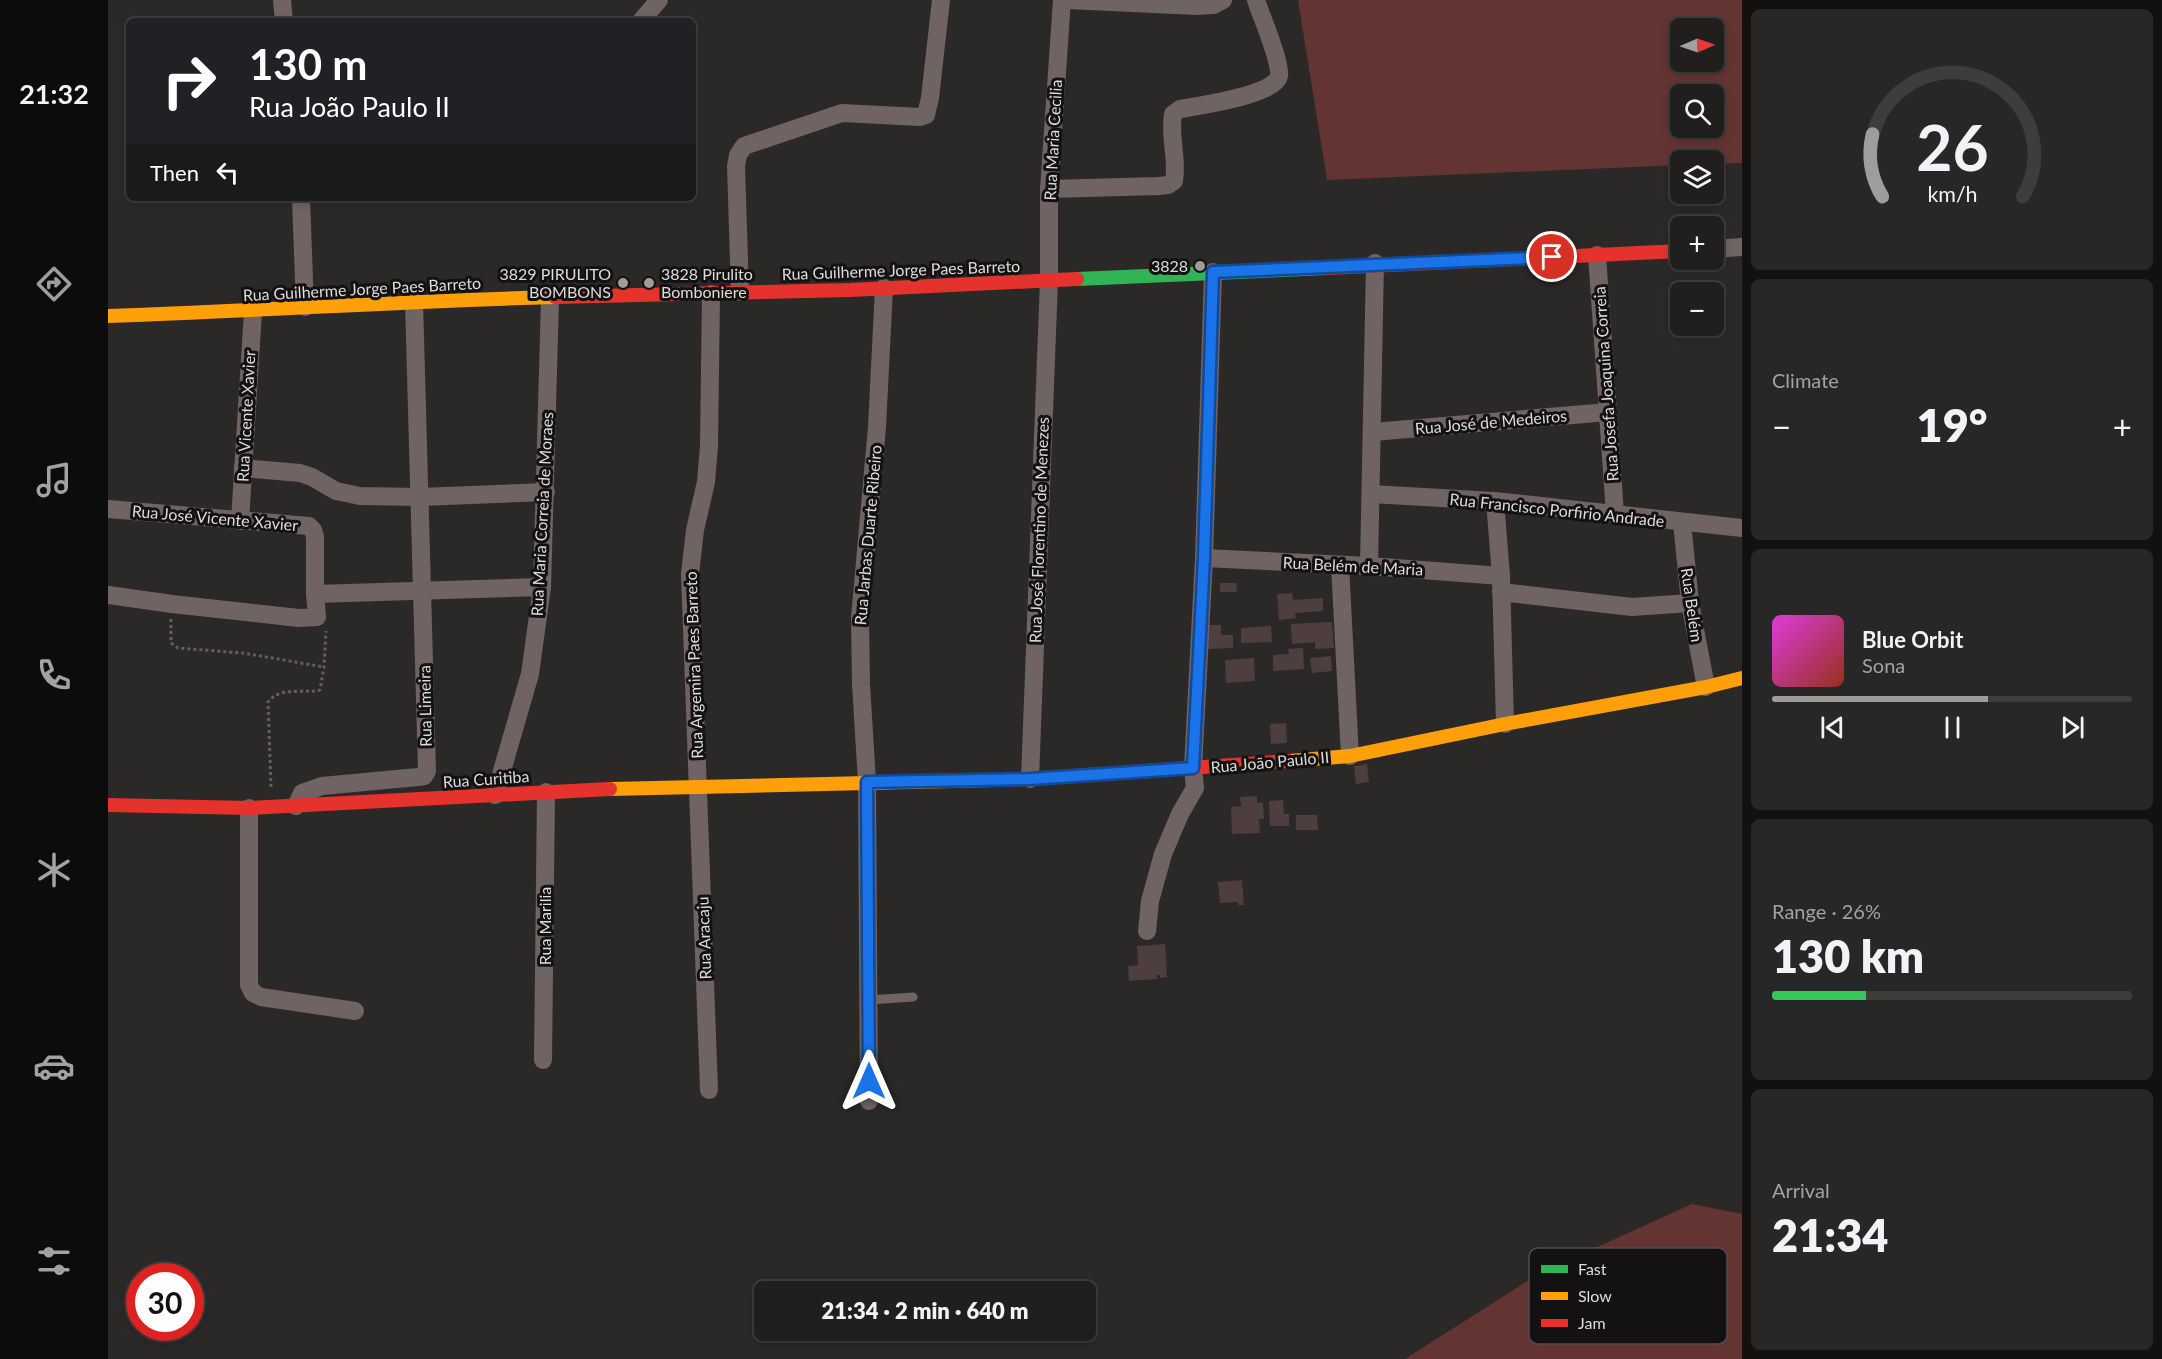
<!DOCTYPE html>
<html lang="en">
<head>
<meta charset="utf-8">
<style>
  :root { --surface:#201f1e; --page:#282727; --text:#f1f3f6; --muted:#a2a2a4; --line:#3d3d3c; --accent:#9f9d9c }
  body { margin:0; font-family:Lato,sans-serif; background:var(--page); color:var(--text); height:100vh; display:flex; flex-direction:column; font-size:22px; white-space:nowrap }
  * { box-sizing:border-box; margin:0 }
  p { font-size:20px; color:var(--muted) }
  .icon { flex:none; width:33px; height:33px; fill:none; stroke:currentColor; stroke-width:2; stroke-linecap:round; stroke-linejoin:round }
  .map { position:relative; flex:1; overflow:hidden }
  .sheet { display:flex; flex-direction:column; gap:9px; padding:9px; background:#121110; width:420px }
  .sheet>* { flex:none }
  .hud { position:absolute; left:18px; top:18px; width:570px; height:183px; border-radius:9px; box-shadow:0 3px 9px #0003,0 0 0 2px var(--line); background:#202124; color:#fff; overflow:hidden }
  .needle { width:39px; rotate:88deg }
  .fabs { position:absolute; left:1562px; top:18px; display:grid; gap:12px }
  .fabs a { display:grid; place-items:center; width:54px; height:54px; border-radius:9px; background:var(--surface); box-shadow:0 3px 9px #0003,0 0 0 2px var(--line); font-size:30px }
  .speed { position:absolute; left:18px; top:1263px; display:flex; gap:12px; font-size:30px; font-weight:700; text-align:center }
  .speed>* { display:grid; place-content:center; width:78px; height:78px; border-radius:50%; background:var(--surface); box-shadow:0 3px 9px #0003,0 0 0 2px var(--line); line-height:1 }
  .speed .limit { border:9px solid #d22; background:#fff; color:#111 }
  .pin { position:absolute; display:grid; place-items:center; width:51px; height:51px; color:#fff; margin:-26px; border:3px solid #fff; border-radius:50%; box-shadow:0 2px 6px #0007 }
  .me { position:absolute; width:66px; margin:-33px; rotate:0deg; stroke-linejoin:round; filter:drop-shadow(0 0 4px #0008) }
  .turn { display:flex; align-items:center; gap:21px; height:126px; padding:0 24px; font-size:27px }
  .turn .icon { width:78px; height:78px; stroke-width:2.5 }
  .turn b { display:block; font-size:42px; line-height:51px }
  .then { display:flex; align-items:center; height:57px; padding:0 24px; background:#0003; gap:12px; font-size:22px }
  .big { font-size:45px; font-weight:800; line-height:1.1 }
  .sheet .tile { flex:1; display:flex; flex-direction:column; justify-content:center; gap:9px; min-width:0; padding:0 21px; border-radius:9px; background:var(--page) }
  .sheet .dial { align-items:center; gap:0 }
  .dial svg { height:156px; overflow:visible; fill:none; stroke:var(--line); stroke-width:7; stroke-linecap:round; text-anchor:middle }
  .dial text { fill:var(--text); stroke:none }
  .song { display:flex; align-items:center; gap:18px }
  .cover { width:72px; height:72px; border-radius:9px; background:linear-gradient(135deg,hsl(300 70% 55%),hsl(10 70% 35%)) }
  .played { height:6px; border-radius:3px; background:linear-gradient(90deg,var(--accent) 60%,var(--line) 60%) }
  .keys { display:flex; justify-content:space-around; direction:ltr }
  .heat { display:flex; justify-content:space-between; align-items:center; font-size:33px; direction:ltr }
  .charge { height:9px; border-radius:4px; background:linear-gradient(90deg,#34c759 26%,var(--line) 0) }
  .trip { position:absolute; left:646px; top:1281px; width:342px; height:60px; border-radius:9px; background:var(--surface); box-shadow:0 3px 9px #0003,0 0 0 2px var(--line); font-weight:800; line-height:60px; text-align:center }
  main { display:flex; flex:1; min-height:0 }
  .dock { display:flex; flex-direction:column; width:108px; justify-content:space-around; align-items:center; background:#0d0c0c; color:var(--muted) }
  .dock .icon { width:42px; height:42px }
  .dock .on { color:var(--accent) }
  .dock b { font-size:27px; color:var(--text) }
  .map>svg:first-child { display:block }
</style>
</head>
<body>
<main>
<nav class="dock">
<b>21:32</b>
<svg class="icon on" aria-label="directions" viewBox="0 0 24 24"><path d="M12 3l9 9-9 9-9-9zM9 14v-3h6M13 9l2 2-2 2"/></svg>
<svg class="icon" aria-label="music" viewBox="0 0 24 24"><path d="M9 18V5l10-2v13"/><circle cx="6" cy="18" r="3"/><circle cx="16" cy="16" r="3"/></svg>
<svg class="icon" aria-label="phone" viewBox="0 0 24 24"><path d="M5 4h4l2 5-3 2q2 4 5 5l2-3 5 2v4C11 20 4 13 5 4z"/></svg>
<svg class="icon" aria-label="climate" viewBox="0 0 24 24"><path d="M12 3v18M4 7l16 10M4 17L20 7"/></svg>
<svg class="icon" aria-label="car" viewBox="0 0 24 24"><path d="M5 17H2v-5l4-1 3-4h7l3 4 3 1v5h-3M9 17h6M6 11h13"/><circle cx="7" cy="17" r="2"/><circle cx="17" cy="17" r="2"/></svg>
<svg class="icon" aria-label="filters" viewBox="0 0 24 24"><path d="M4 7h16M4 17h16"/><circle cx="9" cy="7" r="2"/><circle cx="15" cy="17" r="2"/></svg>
</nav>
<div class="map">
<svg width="1634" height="1359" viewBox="0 0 1634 1359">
  <rect width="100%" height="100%" fill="#2b2928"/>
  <g fill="#643433" fill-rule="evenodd">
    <path d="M1190,0H1634V163L1605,164V160H1572V165L1219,180ZM1572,28H1605V62H1572ZM1572,94H1605V128H1572Z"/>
    <polygon points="1584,1204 1634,1214 1634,1359 1297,1359 1432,1273"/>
  </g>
  <g fill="#4e3e3f">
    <polygon points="1112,583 1128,583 1129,592 1112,592"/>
    <polygon points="1184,593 1185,600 1215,598 1215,611 1187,613 1188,618 1171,620 1169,594"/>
    <polygon points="1224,622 1226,648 1207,649 1207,642 1184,644 1183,624"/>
    <polygon points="1100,625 1113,625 1113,635 1125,635 1125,648 1100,649"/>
    <polygon points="1163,626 1164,642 1133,643 1133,628"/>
    <polygon points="1195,648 1196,669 1165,671 1165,655 1181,654 1180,649"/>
    <polygon points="1223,656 1224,671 1204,673 1202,658"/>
    <polygon points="1146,658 1147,681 1118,683 1117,660"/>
    <polygon points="1178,723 1179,743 1163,744 1162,724"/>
    <polygon points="1259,764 1261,782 1248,784 1246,766"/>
    <polygon points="1149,796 1149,803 1155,802 1156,819 1151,819 1152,833 1124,834 1123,807 1133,806 1132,797"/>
    <polygon points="1175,800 1176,814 1181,814 1181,826 1162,826 1161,801"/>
    <polygon points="1188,815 1209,815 1210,830 1188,830"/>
    <polygon points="1134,880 1136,905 1130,905 1130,902 1112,903 1110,882"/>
    <polygon points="1057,944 1059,977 1052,978 1052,975 1049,975 1049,979 1021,981 1020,966 1030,965 1029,946"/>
  </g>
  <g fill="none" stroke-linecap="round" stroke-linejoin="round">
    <g stroke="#655e5e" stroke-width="3" stroke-dasharray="3 3" stroke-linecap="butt">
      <polyline points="63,619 63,643 70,648 135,653 216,667"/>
      <path d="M163,787L160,702C172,686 196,694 212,690L216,667L218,631"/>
    </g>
    <polyline stroke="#6f6363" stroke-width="9" points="761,1000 805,997"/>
    <g stroke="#6f6363" stroke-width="18">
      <polyline points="174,0 176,21"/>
      <polyline points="960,0 1089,6 1106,5 1115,0"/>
      <polyline points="533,21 551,0"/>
      <path d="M941,189L1051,186L1060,185L1066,181C1070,159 1061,137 1065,114L1072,109C1090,106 1167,95 1171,76C1173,61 1153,16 1148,0"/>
      <polyline points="193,198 197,307"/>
      <polyline points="1605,249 1634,247"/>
      <polyline points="1489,255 1507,514"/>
      <polyline points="632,292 628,166 630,155 636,146 734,113 812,117 818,115 822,98 833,0"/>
      <polyline points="1265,432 1500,412"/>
      <polyline points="135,468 192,473 204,477 228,491 252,496 312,497 438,492"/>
      <polyline points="1263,494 1387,501 1634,528"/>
      <polyline points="1387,501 1393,576 1397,724"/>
      <polyline points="0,509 201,526 205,530 207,537 207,594"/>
      <polyline points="132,521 145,311"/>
      <polyline points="1574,522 1582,603 1598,687"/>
      <polyline points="1096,558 1261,566 1393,576"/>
      <polyline points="1232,565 1242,756"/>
      <polyline points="1261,566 1267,263"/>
      <polyline points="1393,592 1524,607 1582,603"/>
      <polyline points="0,595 64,604 191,618 209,617 207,594 434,587"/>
      <polyline points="922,779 941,280 941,189 954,0"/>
      <polyline points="387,795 422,674 434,587 442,299"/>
      <polyline points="188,806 194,793 214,786 310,777 316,776 319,771 306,301"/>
      <polyline points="141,808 141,985 145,993 153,997 247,1011"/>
      <polyline points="1039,931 1042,901 1055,854 1072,814 1087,788 1085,768 1096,558 1105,272"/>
      <polyline points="435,1060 438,792"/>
      <polyline points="601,1090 582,574 587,530 598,482 601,446 603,294"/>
      <polyline points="761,1101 759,782 753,684 752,618 769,427 776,288"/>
    </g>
    <polyline stroke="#30b455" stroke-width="14" points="969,279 1219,268"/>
    <g stroke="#ff9f0a" stroke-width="14">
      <path d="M0,316C149,311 298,301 447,297"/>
      <polyline points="1181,761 1242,756 1397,724 1598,687 1634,678"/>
      <polyline points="502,789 885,780"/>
    </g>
    <g stroke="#e5322d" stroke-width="14">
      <polyline points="1219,268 1572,251"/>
      <polyline points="447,297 742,290 969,279"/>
      <polyline points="885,780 922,779 1181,761"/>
      <polyline points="0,805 141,808 502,789"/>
    </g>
  </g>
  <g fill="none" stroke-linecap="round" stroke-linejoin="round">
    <g stroke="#114b97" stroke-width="15">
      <polyline id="route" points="761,1081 759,782 922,779 1085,768 1096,558 1105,272 1444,257"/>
    </g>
    <use href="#route" stroke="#1a73e8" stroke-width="10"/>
  </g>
  <g fill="#9f9d9c" stroke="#131111" stroke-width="2">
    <circle cx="1092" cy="266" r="6"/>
    <circle cx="515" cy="283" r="6"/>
    <circle cx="541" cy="283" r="6"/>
  </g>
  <g text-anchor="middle" stroke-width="6" stroke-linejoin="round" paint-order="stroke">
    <g font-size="16" fill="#dedbdb" stroke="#131111">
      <text transform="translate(945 140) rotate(-87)" y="6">Rua Maria Cecilia</text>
      <text transform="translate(793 270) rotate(-2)" y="6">Rua Guilherme Jorge Paes Barreto</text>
      <text transform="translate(254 289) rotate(-3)" y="6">Rua Guilherme Jorge Paes Barreto</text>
      <text transform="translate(1498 384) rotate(-94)" y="6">Rua Josefa Joaquina Correia</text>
      <text transform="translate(138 416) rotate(-87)" y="6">Rua Vicente Xavier</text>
      <text transform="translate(1383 422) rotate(-5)" y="6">Rua José de Medeiros</text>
      <text transform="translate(1449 510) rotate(6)" y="6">Rua Francisco Porfirio Andrade</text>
      <text transform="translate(434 514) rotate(-87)" y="6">Rua Maria Correia de Moraes</text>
      <text transform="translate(107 518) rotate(5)" y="6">Rua José Vicente Xavier</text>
      <text transform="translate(931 530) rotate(-88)" y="6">Rua José Florentino de Menezes</text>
      <text transform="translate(760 535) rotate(-85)" y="6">Rua Jarbas Duarte Ribeiro</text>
      <text transform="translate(1245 566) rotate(3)" y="6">Rua Belém de Maria</text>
      <text transform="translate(1584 605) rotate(82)" y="6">Rua Belém</text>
      <text transform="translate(586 665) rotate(-92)" y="6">Rua Argemira Paes Barreto</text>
      <text transform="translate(317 706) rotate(-91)" y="6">Rua Limeira</text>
      <text transform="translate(1162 762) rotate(-5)" y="6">Rua João Paulo II</text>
      <text transform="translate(378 779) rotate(-4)" y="6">Rua Curitiba</text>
      <text transform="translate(437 926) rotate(-90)" y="6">Rua Marilia</text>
      <text transform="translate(596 938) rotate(-92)" y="6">Rua Aracaju</text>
    </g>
    <g font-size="16" fill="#dedbdb" stroke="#131111" text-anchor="end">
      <text x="1080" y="272">3828</text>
      <text x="503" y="280">3829 PIRULITO<tspan x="503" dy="18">BOMBONS</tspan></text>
      <text x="553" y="280" text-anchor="start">3828 Pirulito<tspan x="553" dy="18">Bomboniere</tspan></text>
    </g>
  </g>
  <rect x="1421" y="1248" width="198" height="96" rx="9" fill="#131111" stroke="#504e4e" stroke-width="1.5"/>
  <rect x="1433" y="1265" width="27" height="8" fill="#30b455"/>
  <rect x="1433" y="1292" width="27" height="8" fill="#ff9f0a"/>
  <rect x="1433" y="1319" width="27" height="8" fill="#e5322d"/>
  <g font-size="16" fill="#dedbdb">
    <text x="1470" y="1275">Fast</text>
    <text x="1470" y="1302">Slow</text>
    <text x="1470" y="1329">Jam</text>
  </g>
</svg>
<div class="fabs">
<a><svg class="needle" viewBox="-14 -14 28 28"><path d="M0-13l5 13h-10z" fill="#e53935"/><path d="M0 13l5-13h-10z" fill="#a2a2a4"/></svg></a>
<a><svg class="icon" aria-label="search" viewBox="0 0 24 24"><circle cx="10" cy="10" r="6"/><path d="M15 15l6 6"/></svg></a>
<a><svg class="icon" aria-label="layers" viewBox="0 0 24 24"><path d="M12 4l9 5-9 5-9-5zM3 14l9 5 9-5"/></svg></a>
<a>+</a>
<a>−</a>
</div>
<div class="speed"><div class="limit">30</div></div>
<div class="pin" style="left:1444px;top:257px;background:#d93025"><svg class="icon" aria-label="arrive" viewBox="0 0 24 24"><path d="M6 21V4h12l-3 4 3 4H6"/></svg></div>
<svg class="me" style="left:761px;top:1081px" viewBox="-20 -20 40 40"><path d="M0-17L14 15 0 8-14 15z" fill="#1a73e8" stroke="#fff" stroke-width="4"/></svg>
<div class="trip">21:34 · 2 min · 640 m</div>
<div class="hud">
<div class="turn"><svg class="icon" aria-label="right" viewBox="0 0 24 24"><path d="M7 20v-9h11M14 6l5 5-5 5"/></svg><div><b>130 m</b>Rua João Paulo II</div></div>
<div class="then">Then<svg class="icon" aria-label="left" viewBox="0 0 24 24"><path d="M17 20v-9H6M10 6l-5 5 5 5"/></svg></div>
</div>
</div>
<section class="sheet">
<div class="tile dial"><svg viewBox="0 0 100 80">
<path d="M14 69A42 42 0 1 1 86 69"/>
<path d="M14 69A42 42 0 0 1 9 37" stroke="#9f9d9c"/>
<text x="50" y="56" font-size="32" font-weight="700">26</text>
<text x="50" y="72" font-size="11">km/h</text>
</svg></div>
<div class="tile"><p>Climate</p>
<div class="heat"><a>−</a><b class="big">19°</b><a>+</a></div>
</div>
<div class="tile">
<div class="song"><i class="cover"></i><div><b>Blue Orbit</b><p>Sona</p></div></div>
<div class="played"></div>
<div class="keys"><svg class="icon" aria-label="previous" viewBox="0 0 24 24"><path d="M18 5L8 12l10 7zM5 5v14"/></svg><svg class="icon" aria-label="pause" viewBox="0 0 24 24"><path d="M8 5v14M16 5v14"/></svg><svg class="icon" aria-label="next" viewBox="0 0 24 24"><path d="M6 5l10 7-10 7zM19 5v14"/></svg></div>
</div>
<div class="tile"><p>Range · 26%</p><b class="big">130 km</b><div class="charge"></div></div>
<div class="tile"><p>Arrival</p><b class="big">21:34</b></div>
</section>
</main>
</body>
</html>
